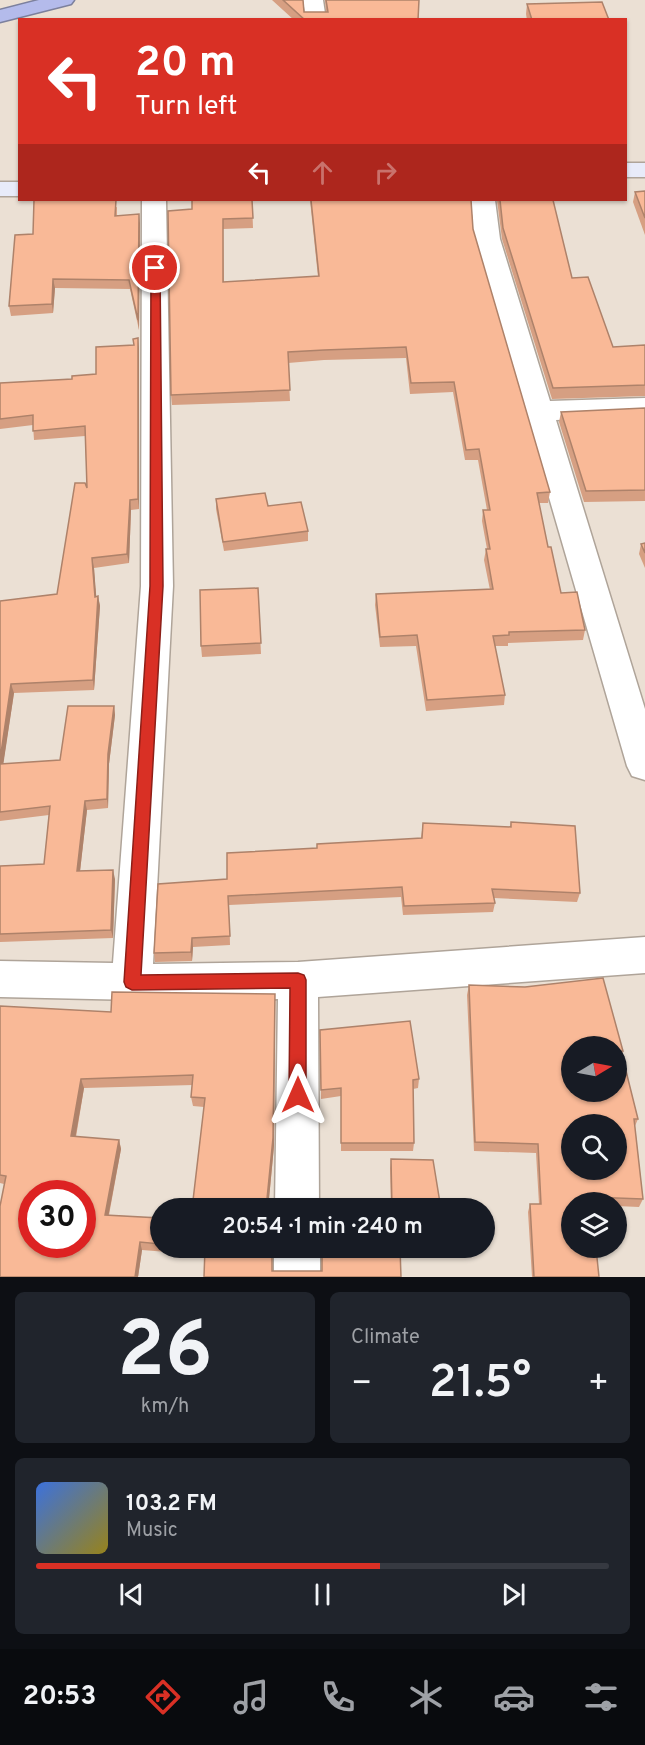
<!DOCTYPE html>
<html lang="en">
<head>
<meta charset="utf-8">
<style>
  :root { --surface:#171b24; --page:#20242c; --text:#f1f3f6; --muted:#9ea1a6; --line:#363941; --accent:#d93025 }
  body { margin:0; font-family:Overpass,sans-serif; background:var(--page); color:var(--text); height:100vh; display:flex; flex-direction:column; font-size:22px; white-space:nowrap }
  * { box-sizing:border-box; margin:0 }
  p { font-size:20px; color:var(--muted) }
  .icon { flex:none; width:33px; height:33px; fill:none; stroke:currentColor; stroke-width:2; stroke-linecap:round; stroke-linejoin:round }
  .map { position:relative; height:1277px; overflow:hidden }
  .sheet { display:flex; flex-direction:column; gap:15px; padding:15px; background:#0d0f14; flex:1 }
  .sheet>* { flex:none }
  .top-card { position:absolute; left:18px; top:18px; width:609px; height:183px; border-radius:0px; box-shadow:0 2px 4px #0004; background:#d93025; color:#fff; overflow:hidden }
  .needle { width:39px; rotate:80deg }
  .buttons { position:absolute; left:561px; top:1036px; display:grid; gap:12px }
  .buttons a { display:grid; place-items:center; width:66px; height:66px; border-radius:50%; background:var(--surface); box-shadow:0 2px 4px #0004; font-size:30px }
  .speed { position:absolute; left:18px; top:1180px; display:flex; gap:12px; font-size:30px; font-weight:700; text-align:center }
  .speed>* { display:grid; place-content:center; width:78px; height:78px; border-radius:50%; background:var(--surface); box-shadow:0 2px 4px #0004; line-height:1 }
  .speed .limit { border:9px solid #d22; background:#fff; color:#111 }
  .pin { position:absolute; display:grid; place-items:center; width:51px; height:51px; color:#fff; margin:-26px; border:3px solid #fff; border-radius:50%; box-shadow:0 2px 6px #0007 }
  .me { position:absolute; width:66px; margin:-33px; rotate:0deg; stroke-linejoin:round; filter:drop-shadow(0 0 4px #0008) }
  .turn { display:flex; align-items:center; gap:21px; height:126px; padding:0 18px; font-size:27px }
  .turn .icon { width:78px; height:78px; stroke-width:2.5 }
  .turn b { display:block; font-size:42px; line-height:51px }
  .lanes { display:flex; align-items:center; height:57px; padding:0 18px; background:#0003; justify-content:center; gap:30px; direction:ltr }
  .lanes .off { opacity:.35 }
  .big { font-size:45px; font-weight:600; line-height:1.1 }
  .sheet .widget { flex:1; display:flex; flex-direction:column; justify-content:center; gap:9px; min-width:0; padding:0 21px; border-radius:9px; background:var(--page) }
  .sheet .dial { align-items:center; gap:0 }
  .dial b { font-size:78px; line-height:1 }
  .song { display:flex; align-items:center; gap:18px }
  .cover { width:72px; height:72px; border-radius:9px; background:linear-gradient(135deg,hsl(220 70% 55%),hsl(50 70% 35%)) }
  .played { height:6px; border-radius:3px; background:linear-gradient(90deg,var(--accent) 60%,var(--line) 60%) }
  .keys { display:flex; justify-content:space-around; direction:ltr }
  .heat { display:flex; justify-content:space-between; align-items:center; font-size:33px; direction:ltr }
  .sheet .tiles { flex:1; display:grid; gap:15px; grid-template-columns:1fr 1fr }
  .widget:last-child { grid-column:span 2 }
  .trip { position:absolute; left:150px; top:1198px; width:345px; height:60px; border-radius:30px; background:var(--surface); box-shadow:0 2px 4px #0004; font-weight:600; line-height:60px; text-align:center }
  .tabs { display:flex; height:96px; justify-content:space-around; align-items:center; background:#090b0e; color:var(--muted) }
  .tabs .icon { width:42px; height:42px }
  .tabs .current { color:var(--accent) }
  .tabs b { font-size:27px; color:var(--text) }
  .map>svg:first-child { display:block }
</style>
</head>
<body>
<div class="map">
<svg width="645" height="1277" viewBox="0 0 645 1277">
  <rect width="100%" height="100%" fill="#ebe0d4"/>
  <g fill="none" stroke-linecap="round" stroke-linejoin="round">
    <g stroke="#afa499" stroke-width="3">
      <g id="street">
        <polygon points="303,0 323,0 326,20 306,20"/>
        <polygon points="142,200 166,200 173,586 153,964 298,962 645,937 645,973 318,997 319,1209 275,1209 278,999 183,1001 0,997 0,961 113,963 141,586"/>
        <polygon points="471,200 495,200 500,239 550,401 645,398 645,416 556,420 645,709 645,780 632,776 627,766 474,239"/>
        <rect x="274" y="1248" width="46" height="29"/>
      </g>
    </g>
    <g stroke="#afa499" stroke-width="3">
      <g id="secondary">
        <rect x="626" y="163" width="19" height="14"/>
        <rect x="0" y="182" width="20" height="14"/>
      </g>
    </g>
    <g stroke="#7c809d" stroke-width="3">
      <polygon id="highway" points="39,0 74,0 71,4 0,22 0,10"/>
    </g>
    <use href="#street" fill="#fff" fill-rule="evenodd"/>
    <use href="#secondary" fill="#e8ebf9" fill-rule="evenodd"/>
    <use href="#highway" fill="#b4bbeb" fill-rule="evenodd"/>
  </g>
  <g fill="#d69f82">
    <polygon points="272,0 303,0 304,12 326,12 325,0 419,0 418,20 294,20"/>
    <polygon points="527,4 609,20 527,20 526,14"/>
    <polygon points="645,191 645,235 633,202 635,192"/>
    <polygon points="252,200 253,228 223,229 224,282 318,277 310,200 471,200 473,229 550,492 548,503 539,503 548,547 561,593 585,630 583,640 508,643 508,646 495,646 505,695 504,705 426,711 416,646 380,647 375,605 376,594 490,590 484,560 486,549 487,549 482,521 483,510 487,510 478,460 465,460 453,392 410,394 406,358 324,360 288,363 290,401 172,405 171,395 192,209"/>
    <polygon points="497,200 553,200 572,278 613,347 645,345 645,396 552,399 502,239"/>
    <polygon points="117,207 117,215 140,223 139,330 130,289 55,288 53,313 11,316 9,306 33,234"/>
    <polygon points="139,348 139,509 131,510 129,563 94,568 96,597 98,596 100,606 94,690 14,693 3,764 60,760 114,706 115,715 109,764 108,808 87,810 80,871 115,879 113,938 0,942 0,866 44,864 49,815 0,821 0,601 57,594 87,488 85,436 34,440 33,425 0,429 0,383 72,379 96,374"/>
    <polygon points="645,408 645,501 584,502 559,422 561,412"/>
    <polygon points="216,499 268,506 308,531 308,541 224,551 216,509"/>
    <polygon points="645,543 645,568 639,554 641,544"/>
    <polygon points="258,588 261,654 202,657 201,646"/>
    <polygon points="511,822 580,893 577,902 494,898 495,903 493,912 403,915 401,897 229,905 230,945 193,947 192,961 155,962 154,953 227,879 317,848 421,838 423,823 510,827"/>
    <polygon points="469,985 623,1051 622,1054 638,1119 635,1126 643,1199 639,1207 616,1206 616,1203 572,1203 599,1277 532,1277 528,1212 530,1204 539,1204 536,1153 474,1151 467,995"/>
    <polygon points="275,994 274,1146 268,1209 192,1209 204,1107 193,1106 191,1097 193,1085 84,1088 76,1137 119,1140 121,1149 109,1215 160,1218 160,1248 272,1248 272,1271 401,1277 204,1277 205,1255 142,1250 138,1277 0,1277 4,1184 0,1183 0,1006 111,1012"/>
    <polygon points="320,1030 419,1079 418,1088 413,1089 414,1143 413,1151 341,1151 341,1096 321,1099"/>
    <polygon points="391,1159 441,1209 391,1209 390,1168"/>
  </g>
  <g fill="#ae826a">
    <polygon points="139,214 140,223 139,330 138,320"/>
    <polygon points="53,279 55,288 53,313 52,304"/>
    <polygon points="138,338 139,348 139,509 138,499"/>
    <polygon points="130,500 131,510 129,563 127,554"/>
    <polygon points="92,558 94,568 97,606 95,597"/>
    <polygon points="98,596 100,606 94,690 93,680"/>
    <polygon points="11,684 14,693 2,773 0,766 0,760"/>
    <polygon points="114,706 115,715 109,764 108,808 107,799 108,754"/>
    <polygon points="85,801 87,810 79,880 77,871"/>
    <polygon points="113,870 115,879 113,938 111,930"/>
    <polygon points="192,938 193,947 192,961 191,952"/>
    <polygon points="275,994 274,1146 268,1209 266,1209"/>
    <polygon points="81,1079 84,1088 74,1145 71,1136"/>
    <polygon points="119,1140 121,1149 107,1223 105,1215"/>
    <polygon points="140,1242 142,1250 138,1277 135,1277"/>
  </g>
  <g fill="#f9b997" stroke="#ae826a" stroke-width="1.5" fill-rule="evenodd">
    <polygon points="283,0 303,0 304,12 328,12 326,0 419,0 418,20 305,20"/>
    <polygon points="602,2 609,20 532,20 527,4"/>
    <polygon points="645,191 645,218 635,192"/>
    <polygon points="34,200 116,200 115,216 139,214 138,320 129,280 53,279 52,304 9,306 15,235 33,234"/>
    <polygon points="192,200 252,200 253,218 223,219 223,282 319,276 311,200 471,200 473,229 550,492 537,493 548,547 551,547 561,593 577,592 585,630 509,632 509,635 493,636 505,695 427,700 417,635 380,637 376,594 493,589 486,549 490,549 483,510 490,510 479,449 466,450 454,382 411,383 406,347 324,350 288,352 290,390 171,395 168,211 192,209"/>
    <polygon points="500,200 553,200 572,278 588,277 613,347 645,345 645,385 553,388 503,228"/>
    <polygon points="138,338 138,499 130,500 127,554 92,558 95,597 98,596 93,680 11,684 0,760 0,601 57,594 75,483 85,483 87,488 85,426 33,431 33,415 0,419 0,383 72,379 72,376 96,374 96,347 134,345 133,339"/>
    <polygon points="645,408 645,490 586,491 561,412"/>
    <polygon points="265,493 268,506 301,502 308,531 223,542 216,499"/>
    <polygon points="645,543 645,553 641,544"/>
    <polygon points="258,588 261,643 201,646 200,590"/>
    <polygon points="68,706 114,706 108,754 107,799 85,801 77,871 113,870 111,930 0,934 0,866 44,864 50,806 0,812 0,764 60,760"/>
    <polygon points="511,822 575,826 580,893 492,889 495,903 404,906 402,887 228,896 230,936 192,938 191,952 154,953 158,884 227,879 227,853 317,848 317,844 422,838 423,823 511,827"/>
    <path d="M603,978L623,1051H621L638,1119H634L643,1199L591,1197L592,1203H572V1248H596L599,1277H534L530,1204H541L538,1144L475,1142L469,985L525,987ZM572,1047H616V1092H572ZM572,1125H616V1170H572Z"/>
    <path d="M112,992L275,994L273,1138L266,1209H192L205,1098L191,1097L193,1075L81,1079L71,1136L119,1140L105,1215L160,1218V1244L140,1242L135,1277H0V1206L6,1176L0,1175V1006L111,1012ZM32,1194H82V1245H32Z"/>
    <polygon points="410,1021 419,1079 413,1080 414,1143 341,1143 341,1088 321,1090 320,1030"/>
    <polygon points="391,1159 433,1160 441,1209 392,1209"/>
    <polygon points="205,1248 272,1248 272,1271 322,1271 322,1248 400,1248 401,1277 204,1277"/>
  </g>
  <polygon fill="#d93025" stroke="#8d1f18" stroke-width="1.5" points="151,265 159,265 160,268 163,586 141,975 298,973 304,975 306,980 306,1095 304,1100 298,1103 291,1100 289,1095 290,988 132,990 126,987 124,982 150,586"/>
</svg>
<div class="buttons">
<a><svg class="needle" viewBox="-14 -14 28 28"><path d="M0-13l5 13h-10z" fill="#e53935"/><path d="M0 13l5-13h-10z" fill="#9ea1a6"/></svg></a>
<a><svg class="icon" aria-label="search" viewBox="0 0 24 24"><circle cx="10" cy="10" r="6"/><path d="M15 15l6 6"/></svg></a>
<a><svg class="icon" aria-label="layers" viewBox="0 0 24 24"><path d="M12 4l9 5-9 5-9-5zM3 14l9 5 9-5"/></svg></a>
</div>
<div class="speed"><div class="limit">30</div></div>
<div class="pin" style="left:155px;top:268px;background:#d93025"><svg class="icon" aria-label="arrive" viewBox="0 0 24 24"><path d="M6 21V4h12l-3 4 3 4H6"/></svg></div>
<svg class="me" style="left:298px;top:1095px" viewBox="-20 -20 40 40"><path d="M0-17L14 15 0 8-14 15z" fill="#d93025" stroke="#fff" stroke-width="4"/></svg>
<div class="trip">20:54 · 1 min · 240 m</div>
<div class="top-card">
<div class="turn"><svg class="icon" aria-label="left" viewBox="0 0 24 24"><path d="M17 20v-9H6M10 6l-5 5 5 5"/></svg><div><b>20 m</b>Turn left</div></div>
<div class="lanes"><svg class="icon" aria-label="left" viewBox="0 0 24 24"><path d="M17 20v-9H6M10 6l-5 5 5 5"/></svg><svg class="icon off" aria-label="ahead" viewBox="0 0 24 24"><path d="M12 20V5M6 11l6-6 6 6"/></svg><svg class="icon off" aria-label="right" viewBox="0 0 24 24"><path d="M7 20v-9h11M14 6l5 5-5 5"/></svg></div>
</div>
</div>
<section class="sheet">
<div class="tiles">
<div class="widget dial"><b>26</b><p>km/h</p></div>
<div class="widget"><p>Climate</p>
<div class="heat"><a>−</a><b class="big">21.5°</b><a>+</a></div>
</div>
<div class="widget">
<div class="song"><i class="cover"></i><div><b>103.2 FM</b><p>Music</p></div></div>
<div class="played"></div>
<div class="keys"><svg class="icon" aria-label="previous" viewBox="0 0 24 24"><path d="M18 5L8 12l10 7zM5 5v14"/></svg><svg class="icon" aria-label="pause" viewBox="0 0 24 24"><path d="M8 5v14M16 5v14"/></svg><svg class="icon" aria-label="next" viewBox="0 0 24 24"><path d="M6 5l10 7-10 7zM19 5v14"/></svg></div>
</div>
</div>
</section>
<nav class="tabs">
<b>20:53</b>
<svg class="icon current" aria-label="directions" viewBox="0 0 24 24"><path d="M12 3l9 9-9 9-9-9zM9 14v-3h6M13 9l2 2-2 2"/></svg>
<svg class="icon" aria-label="music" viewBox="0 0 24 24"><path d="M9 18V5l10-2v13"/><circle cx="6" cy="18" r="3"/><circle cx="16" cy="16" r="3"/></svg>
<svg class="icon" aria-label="phone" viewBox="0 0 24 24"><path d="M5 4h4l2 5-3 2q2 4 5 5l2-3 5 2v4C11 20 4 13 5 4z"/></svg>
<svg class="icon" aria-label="climate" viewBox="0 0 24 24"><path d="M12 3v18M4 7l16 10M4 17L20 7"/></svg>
<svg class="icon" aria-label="car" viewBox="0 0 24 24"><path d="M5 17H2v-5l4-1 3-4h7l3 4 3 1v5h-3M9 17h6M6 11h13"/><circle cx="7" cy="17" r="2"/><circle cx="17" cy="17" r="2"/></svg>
<svg class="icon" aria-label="filters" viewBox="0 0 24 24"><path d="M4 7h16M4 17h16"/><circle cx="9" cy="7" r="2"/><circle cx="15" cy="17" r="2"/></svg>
</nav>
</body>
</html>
